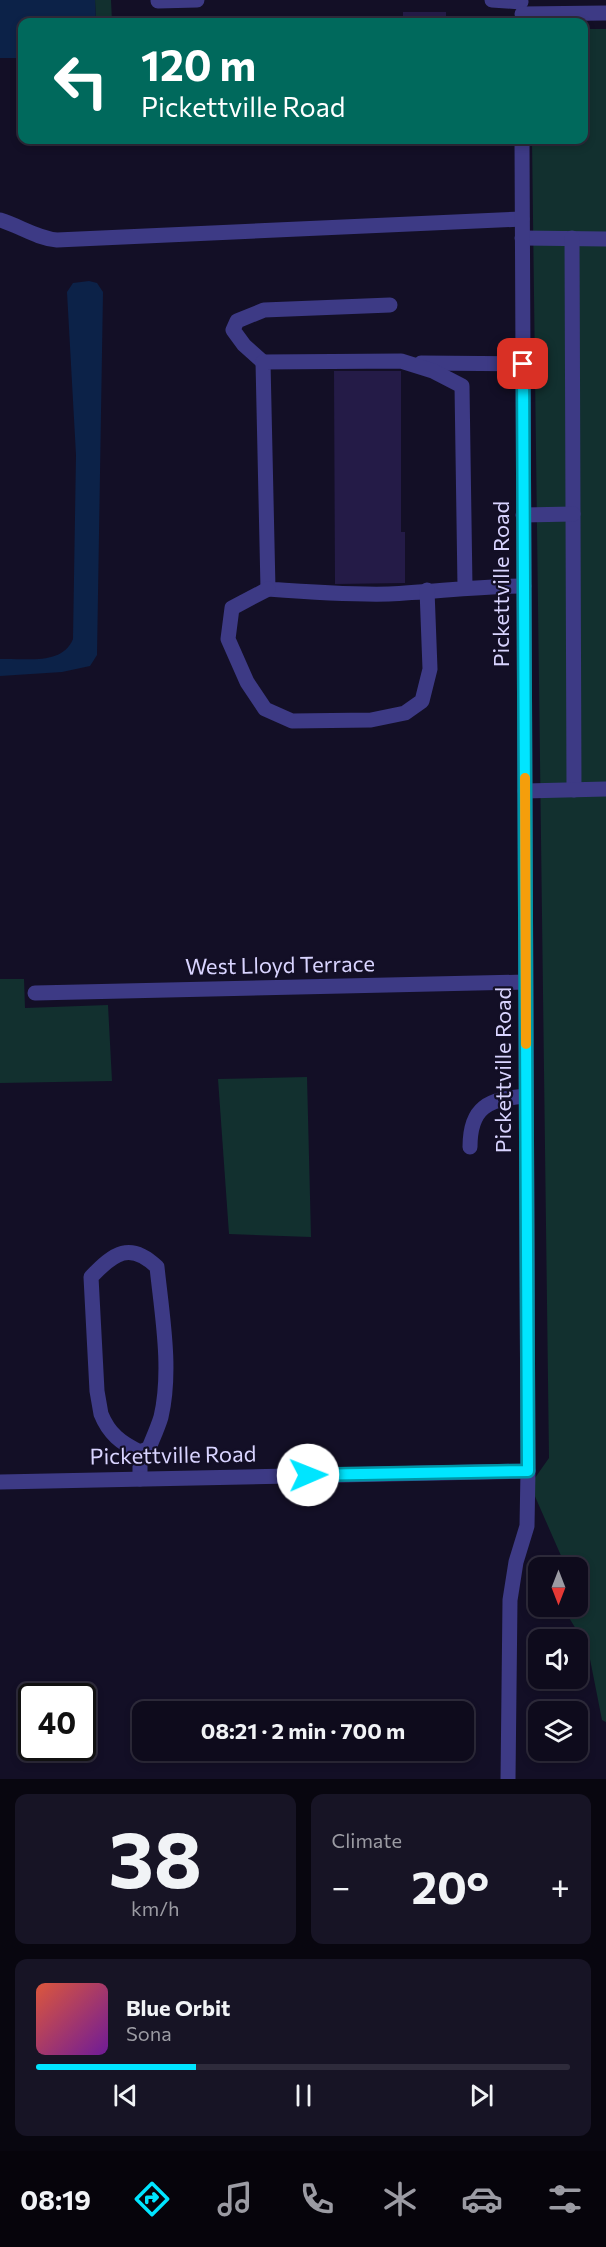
<!DOCTYPE html>
<html lang="en">
<head>
<meta charset="utf-8">
<style>
  :root { --surface:#0e0b1c; --page:#171425; --text:#f1f3f6; --muted:#9b9ba3; --line:#2e2b3b; --accent:#00e5ff }
  body { margin:0; font-family:Commissioner,sans-serif; background:var(--page); color:var(--text); height:100vh; display:flex; flex-direction:column; font-size:22px; white-space:nowrap }
  * { box-sizing:border-box; margin:0 }
  p { font-size:20px; color:var(--muted) }
  .icon { flex:none; width:33px; height:33px; fill:none; stroke:currentColor; stroke-width:2; stroke-linecap:round; stroke-linejoin:round }
  .map { position:relative; height:1779px; overflow:hidden }
  .side { display:flex; flex-direction:column; gap:15px; padding:15px; background:#08060f; flex:1 }
  .side>* { flex:none }
  .top-card { position:absolute; left:18px; top:18px; width:570px; height:126px; border-radius:12px; box-shadow:0 3px 9px #0003,0 0 0 2px var(--line); background:#00695c; color:#fff; overflow:hidden }
  .needle { width:39px; rotate:180deg }
  .fabs { position:absolute; left:528px; top:1557px; display:grid; gap:12px }
  .fabs a { display:grid; place-items:center; width:60px; height:60px; border-radius:12px; background:var(--surface); box-shadow:0 3px 9px #0003,0 0 0 2px var(--line); font-size:30px }
  .speed { position:absolute; left:18px; top:1683px; display:flex; gap:12px; font-size:30px; font-weight:700; text-align:center }
  .speed>* { display:grid; place-content:center; width:78px; height:78px; border-radius:50%; background:var(--surface); box-shadow:0 3px 9px #0003,0 0 0 2px var(--line); line-height:1 }
  .speed .limit { border:3px solid #111; border-radius:9px; background:#fff; color:#111 }
  .pin { position:absolute; display:grid; place-items:center; width:51px; height:51px; color:#fff; margin:-26px; border-radius:12px; box-shadow:0 3px 9px #0006 }
  .me { position:absolute; width:66px; margin:-33px; rotate:89deg; stroke-linejoin:round; filter:drop-shadow(0 0 4px #0008) }
  .turn { display:flex; align-items:center; gap:21px; height:126px; padding:0 24px; font-size:27px }
  .turn .icon { width:78px; height:78px; stroke-width:2.5 }
  .turn b { display:block; font-size:42px; line-height:51px }
  .big { font-size:45px; font-weight:700; line-height:1.1 }
  .side .widget { flex:1; display:flex; flex-direction:column; justify-content:center; gap:9px; min-width:0; padding:0 21px; border-radius:12px; background:var(--page) }
  .side .dial { align-items:center; gap:0 }
  .dial b { font-size:78px; line-height:1 }
  .song { display:flex; align-items:center; gap:18px }
  .cover { width:72px; height:72px; border-radius:9px; background:linear-gradient(135deg,hsl(10 70% 55%),hsl(280 70% 35%)) }
  .played { height:6px; border-radius:3px; background:linear-gradient(90deg,var(--accent) 30%,var(--line) 30%) }
  .keys { display:flex; justify-content:space-around; direction:ltr }
  .heat { display:flex; justify-content:space-between; align-items:center; font-size:33px; direction:ltr }
  .side .tiles { flex:1; display:grid; gap:15px; grid-template-columns:1fr 1fr }
  .widget:last-child { grid-column:span 2 }
  .trip { position:absolute; left:132px; top:1701px; width:342px; height:60px; border-radius:12px; background:var(--surface); box-shadow:0 3px 9px #0003,0 0 0 2px var(--line); font-weight:700; line-height:60px; text-align:center }
  .tab-bar { display:flex; height:96px; justify-content:space-around; align-items:center; background:#06040b; color:var(--muted) }
  .tab-bar .icon { width:42px; height:42px }
  .tab-bar .on { color:var(--accent) }
  .tab-bar b { font-size:27px; color:var(--text) }
  .map>svg:first-child { display:block }
</style>
</head>
<body>
<div class="map">
<svg width="606" height="1779" viewBox="0 0 606 1779">
  <rect width="100%" height="100%" fill="#130f26"/>
  <g fill="#12302f">
    <polygon points="95,0 111,0 112,22 96,22"/>
    <polygon points="584,29 606,29 606,1722 602,1720 588,1649 565,1611 565,1607 578,1606 578,1568 566,1567 530,1485 549,1458 532,140 584,140"/>
    <polygon points="0,979 24,979 25,1008 108,1005 112,1081 0,1083"/>
    <polygon points="307,1077 311,1237 229,1234 218,1079"/>
  </g>
  <g fill="#0c2248">
    <polygon points="0,0 95,0 96,22 22,22 22,58 0,58"/>
    <path d="M89,281L97,283L103,292L97,655L90,666L62,672L0,676V659C25,658 62,666 73,639L76,455L67,292L73,283Z"/>
  </g>
  <g fill="#241b47">
    <rect x="403" y="12" width="43" height="10"/>
    <polygon points="334,371 401,371 401,532 405,532 405,583 335,584"/>
  </g>
  <g fill="none" stroke-linecap="round" stroke-linejoin="round">
    <g stroke="#3d3a85" stroke-width="15">
      <polyline points="492,0 521,2"/>
      <polyline points="158,1 197,0"/>
      <polyline points="522,14 606,13"/>
      <path d="M0,220C20,226 36,238 57,240L522,219"/>
      <polyline points="522,238 606,239"/>
      <polyline points="572,238 574,790"/>
      <polyline points="263,362 244,345 233,330 237,321 264,310 390,305"/>
      <polyline points="421,363 523,364"/>
      <polyline points="523,515 573,514"/>
      <path d="M465,587L462,386L433,371L401,361L263,362L268,589C308,592 349,595 389,594C434,592 479,586 524,586"/>
      <polyline points="268,589 232,608 228,639 247,682 265,709 292,721 371,720 405,713 422,701 430,669 427,590"/>
      <polyline points="525,791 606,789"/>
      <polyline points="35,993 525,982"/>
      <path d="M470,1147C470,1107 488,1099 526,1096"/>
      <path d="M140,1452L149,1448C153,1438 158,1427 161,1417C172,1370 162,1315 157,1267C130,1241 114,1253 91,1277L97,1391L101,1414C109,1434 121,1443 140,1452V1479"/>
      <polyline points="0,1482 528,1471"/>
      <polyline points="508,1779 510,1600 516,1562 527,1526 528,1471 522,140"/>
    </g>
  </g>
  <g fill="none" stroke-linecap="round" stroke-linejoin="round">
    <g stroke="#0095a6" stroke-width="15">
      <polyline id="route" points="308,1475 528,1471 523,364"/>
    </g>
    <use href="#route" stroke="#00e5ff" stroke-width="10"/>
    <polyline stroke="#f59e0b" stroke-width="10" points="525,778 526,1044"/>
  </g>
  <g text-anchor="middle" stroke-width="4.5" stroke-linejoin="round" paint-order="stroke">
    <g font-size="22" fill="#d9d4ff" stroke="#130f26">
      <text transform="translate(501 584) rotate(-90)" y="8">Pickettville Road</text>
      <text transform="translate(280 965) rotate(-1)" y="8">West Lloyd Terrace</text>
      <text transform="translate(503 1070) rotate(-90)" y="8">Pickettville Road</text>
      <text transform="translate(173 1455) rotate(-1)" y="8">Pickettville Road</text>
    </g>
  </g>
</svg>
<div class="fabs">
<a><svg class="needle" viewBox="-14 -14 28 28"><path d="M0-13l5 13h-10z" fill="#e53935"/><path d="M0 13l5-13h-10z" fill="#9b9ba3"/></svg></a>
<a><svg class="icon" aria-label="sound" viewBox="0 0 24 24"><path d="M4 9h4l5-4v14l-5-4H4zM17 9q2 3 0 6"/></svg></a>
<a><svg class="icon" aria-label="layers" viewBox="0 0 24 24"><path d="M12 4l9 5-9 5-9-5zM3 14l9 5 9-5"/></svg></a>
</div>
<div class="speed"><div class="limit">40</div></div>
<div class="pin" style="left:523px;top:364px;background:#d93025"><svg class="icon" aria-label="arrive" viewBox="0 0 24 24"><path d="M6 21V4h12l-3 4 3 4H6"/></svg></div>
<svg class="me" style="left:308px;top:1475px" viewBox="-20 -20 40 40"><circle r="19" fill="#fff"/><path d="M0-13L10 11 0 6-10 11z" fill="#00e5ff"/></svg>
<div class="trip">08:21 · 2 min · 700 m</div>
<div class="top-card">
<div class="turn"><svg class="icon" aria-label="left" viewBox="0 0 24 24"><path d="M17 20v-9H6M10 6l-5 5 5 5"/></svg><div><b>120 m</b>Pickettville Road</div></div>
</div>
</div>
<section class="side">
<div class="tiles">
<div class="widget dial"><b>38</b><p>km/h</p></div>
<div class="widget"><p>Climate</p>
<div class="heat"><a>−</a><b class="big">20°</b><a>+</a></div>
</div>
<div class="widget">
<div class="song"><i class="cover"></i><div><b>Blue Orbit</b><p>Sona</p></div></div>
<div class="played"></div>
<div class="keys"><svg class="icon" aria-label="previous" viewBox="0 0 24 24"><path d="M18 5L8 12l10 7zM5 5v14"/></svg><svg class="icon" aria-label="pause" viewBox="0 0 24 24"><path d="M8 5v14M16 5v14"/></svg><svg class="icon" aria-label="next" viewBox="0 0 24 24"><path d="M6 5l10 7-10 7zM19 5v14"/></svg></div>
</div>
</div>
</section>
<nav class="tab-bar">
<b>08:19</b>
<svg class="icon on" aria-label="directions" viewBox="0 0 24 24"><path d="M12 3l9 9-9 9-9-9zM9 14v-3h6M13 9l2 2-2 2"/></svg>
<svg class="icon" aria-label="music" viewBox="0 0 24 24"><path d="M9 18V5l10-2v13"/><circle cx="6" cy="18" r="3"/><circle cx="16" cy="16" r="3"/></svg>
<svg class="icon" aria-label="phone" viewBox="0 0 24 24"><path d="M5 4h4l2 5-3 2q2 4 5 5l2-3 5 2v4C11 20 4 13 5 4z"/></svg>
<svg class="icon" aria-label="climate" viewBox="0 0 24 24"><path d="M12 3v18M4 7l16 10M4 17L20 7"/></svg>
<svg class="icon" aria-label="car" viewBox="0 0 24 24"><path d="M5 17H2v-5l4-1 3-4h7l3 4 3 1v5h-3M9 17h6M6 11h13"/><circle cx="7" cy="17" r="2"/><circle cx="17" cy="17" r="2"/></svg>
<svg class="icon" aria-label="filters" viewBox="0 0 24 24"><path d="M4 7h16M4 17h16"/><circle cx="9" cy="7" r="2"/><circle cx="15" cy="17" r="2"/></svg>
</nav>
</body>
</html>
